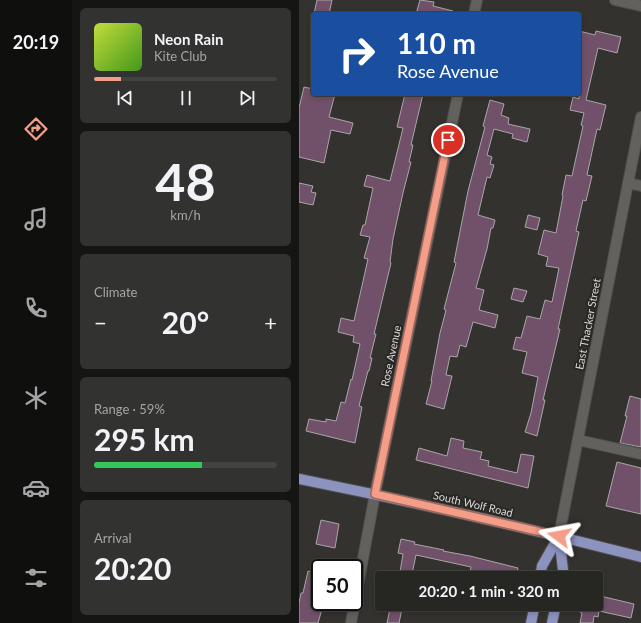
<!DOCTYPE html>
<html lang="en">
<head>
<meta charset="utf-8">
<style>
  :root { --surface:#262623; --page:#323230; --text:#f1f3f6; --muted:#a4a5a6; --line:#424341; --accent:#f49e8a }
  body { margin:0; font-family:Lato,sans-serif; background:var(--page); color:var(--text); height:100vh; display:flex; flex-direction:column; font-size:15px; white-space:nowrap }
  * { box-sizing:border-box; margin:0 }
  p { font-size:13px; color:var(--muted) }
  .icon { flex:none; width:22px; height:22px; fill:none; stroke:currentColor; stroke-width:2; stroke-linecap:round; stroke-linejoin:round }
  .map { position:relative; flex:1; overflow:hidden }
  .side { display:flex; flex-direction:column; gap:8px; padding:8px; background:#151513; width:227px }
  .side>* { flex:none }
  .guide { position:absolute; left:12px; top:12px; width:270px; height:84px; border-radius:4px; box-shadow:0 2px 6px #0003,0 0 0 1px var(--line); background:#1a4fa0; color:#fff; overflow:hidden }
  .speed { position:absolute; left:12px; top:559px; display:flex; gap:8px; font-size:20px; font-weight:700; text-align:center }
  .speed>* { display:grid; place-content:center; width:52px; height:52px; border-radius:50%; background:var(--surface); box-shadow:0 2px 6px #0003,0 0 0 1px var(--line); line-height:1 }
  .speed .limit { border:2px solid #111; border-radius:6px; background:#fff; color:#111 }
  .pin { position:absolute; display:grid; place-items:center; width:34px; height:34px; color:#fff; margin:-17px; border:2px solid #fff; border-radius:50%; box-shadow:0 1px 4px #0007 }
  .me { position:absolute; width:44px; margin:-22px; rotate:283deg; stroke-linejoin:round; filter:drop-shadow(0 0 3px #0008) }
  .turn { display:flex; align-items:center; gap:14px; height:84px; padding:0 20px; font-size:18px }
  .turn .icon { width:52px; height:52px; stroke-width:2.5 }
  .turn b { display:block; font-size:28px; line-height:34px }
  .big { font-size:30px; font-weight:700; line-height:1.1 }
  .side .card { flex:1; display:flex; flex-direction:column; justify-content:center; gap:6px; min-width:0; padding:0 14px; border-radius:6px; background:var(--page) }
  .side .dial { align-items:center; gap:0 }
  .dial b { font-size:52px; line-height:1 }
  .song { display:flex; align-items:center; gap:12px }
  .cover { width:48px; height:48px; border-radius:6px; background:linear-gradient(135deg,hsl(70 70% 55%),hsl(100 70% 35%)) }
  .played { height:4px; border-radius:2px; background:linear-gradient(90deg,var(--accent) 15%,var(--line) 15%) }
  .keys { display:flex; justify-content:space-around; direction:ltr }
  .heat { display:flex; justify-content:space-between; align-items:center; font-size:22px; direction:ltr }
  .charge { height:6px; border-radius:3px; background:linear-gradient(90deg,#34c759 59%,var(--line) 0) }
  .trip { position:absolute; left:76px; top:571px; width:228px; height:40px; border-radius:4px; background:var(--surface); box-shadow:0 2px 6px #0003,0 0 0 1px var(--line); font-weight:700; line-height:40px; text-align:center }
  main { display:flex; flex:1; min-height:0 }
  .menu { display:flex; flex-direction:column; width:72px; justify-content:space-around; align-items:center; background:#0f0f0e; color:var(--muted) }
  .menu .icon { width:28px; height:28px }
  .menu .on { color:var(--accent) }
  .menu b { font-size:18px; color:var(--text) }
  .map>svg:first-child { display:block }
</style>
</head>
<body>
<main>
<nav class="menu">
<b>20:19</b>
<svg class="icon on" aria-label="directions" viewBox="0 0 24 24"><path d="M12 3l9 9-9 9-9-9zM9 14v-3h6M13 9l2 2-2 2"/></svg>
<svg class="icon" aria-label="music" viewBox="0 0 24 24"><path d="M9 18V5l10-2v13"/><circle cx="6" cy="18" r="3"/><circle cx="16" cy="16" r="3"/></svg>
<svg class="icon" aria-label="phone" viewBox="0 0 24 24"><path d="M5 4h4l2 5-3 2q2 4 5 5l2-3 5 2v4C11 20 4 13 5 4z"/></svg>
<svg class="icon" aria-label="climate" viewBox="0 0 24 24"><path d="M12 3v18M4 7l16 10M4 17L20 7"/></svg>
<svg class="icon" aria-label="car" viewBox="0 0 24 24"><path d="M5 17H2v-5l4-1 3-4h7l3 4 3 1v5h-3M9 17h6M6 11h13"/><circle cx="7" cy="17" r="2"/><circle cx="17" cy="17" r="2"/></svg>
<svg class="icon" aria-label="filters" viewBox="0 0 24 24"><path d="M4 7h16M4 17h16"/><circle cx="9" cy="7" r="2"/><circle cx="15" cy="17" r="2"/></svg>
</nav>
<section class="side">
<div class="card">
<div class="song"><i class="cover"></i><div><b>Neon Rain</b><p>Kite Club</p></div></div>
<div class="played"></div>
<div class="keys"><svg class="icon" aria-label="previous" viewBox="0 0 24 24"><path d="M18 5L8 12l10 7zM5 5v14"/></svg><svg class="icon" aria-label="pause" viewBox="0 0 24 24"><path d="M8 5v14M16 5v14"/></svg><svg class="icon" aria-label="next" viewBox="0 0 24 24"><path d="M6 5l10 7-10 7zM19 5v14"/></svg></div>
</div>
<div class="card dial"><b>48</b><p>km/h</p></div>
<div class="card"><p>Climate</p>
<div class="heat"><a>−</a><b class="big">20°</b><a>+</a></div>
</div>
<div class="card"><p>Range · 59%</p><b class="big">295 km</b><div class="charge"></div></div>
<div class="card"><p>Arrival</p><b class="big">20:20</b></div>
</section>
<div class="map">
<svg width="342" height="623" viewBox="0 0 342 623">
  <rect width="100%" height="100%" fill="#33322f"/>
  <g fill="#705169" stroke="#a9a6a8">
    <polygon points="18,0 33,0 30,14 15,14"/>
    <polygon points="121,0 135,2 134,6 154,11 153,14 117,14"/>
    <polygon points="280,31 296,35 297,31 322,37 318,53 299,48 287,100 307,105 301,130 298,129 288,175 293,176 287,201 284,200 277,231 280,232 259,329 261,329 244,400 246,400 238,436 226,432 232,413 239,377 223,373 228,352 214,349 217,337 222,338 228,316 241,319 246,300 253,302 260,268 247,266 249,257 239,254 245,230 257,233 264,196 263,195 267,175 273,176 284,126 282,125 285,113 271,110 274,97 280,99"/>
    <polygon points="5,87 14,89 14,94 36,94 30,117 54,123 51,134 32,130 25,163 0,157 0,108"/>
    <polygon points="106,94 124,94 112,145 114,145 110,162 112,162 104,193 94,239 91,262 92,263 75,334 77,334 71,358 73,358 70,371 69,371 60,406 63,407 56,443 7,431 10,419 27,422 27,419 37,421 42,402 46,403 52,379 53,380 61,344 54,342 55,336 39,332 42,318 55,321 69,259 65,258 71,237 61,235 64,225 66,225 74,188 65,186 68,175 91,181 104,128 98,127"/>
    <polygon points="191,100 205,104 202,115 210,118 209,124 231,129 228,142 213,138 214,134 195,129 188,155 193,157 191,164 195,165 191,178 188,177 179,215 196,220 194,228 192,228 188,249 177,288 185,290 180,310 199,315 196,328 174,322 167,347 161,345 158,357 151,356 147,375 153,376 145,409 127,404 133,381 132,381 141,333 147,310 145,309 157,263 155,262 169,191 186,127 184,126"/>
    <polygon points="0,183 14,186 12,192 17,193 14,205 0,202"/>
    <polygon points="229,215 241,218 238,230 226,227"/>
    <polygon points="215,288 228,291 224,302 212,299"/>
    <polygon points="331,396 342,399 342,447 321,443 328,416 326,416"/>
    <polygon points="152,438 165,441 164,448 183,452 181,459 190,461 189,466 218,473 222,454 235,456 229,488 117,460 120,448 148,456"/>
    <polygon points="318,462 342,468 342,514 307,506"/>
    <polygon points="22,520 40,524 36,548 17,544"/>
    <polygon points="102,539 116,542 115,544 145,550 144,551 171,556 219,568 217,578 170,578 172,567 117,555 113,574 101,572 104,554 99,553"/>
    <polygon points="9,571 21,574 21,602 25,602 19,623 0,623 0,603 2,593 4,593"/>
    <polygon points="297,595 335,604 332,618 300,611 299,617 295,616 294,623 281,623 283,613 281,612 283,604 297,604"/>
    <polygon points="92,604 104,604 100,623 88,623"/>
  </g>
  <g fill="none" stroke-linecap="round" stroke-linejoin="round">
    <g stroke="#504f4d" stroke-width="12">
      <g id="minor">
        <polyline points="316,0 342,6"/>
        <polyline points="175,14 178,0"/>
        <polyline points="329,183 342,186"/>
        <polyline points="279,440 342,454"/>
        <polyline points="260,536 342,117"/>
        <polyline points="52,623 76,494 159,94"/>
      </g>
    </g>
    <g stroke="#504f4d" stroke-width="12">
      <g id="major">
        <path d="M0,479C115,502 229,528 342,557"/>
        <polyline points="260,536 264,570 262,578"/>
        <polyline points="241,578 243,566 260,536"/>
        <polyline points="232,623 236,604"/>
        <polyline points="253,623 257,604"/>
      </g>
    </g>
    <use href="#minor" stroke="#62615e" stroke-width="10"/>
    <use href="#major" stroke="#8c93bf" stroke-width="10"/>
  </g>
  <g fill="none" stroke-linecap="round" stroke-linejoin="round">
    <g stroke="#9f675a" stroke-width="10">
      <polyline id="route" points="149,140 76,494 260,536"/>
    </g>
    <use href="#route" stroke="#f49e8a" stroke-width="7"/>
  </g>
  <g text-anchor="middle" stroke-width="4" stroke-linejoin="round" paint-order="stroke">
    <g font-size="11" fill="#dad9d7" stroke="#292825">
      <text transform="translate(289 324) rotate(-79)" y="4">East Thacker Street</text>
      <text transform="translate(92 356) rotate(-78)" y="4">Rose Avenue</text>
      <text transform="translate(174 504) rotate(13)" y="4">South Wolf Road</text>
    </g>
  </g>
</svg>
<div class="speed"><div class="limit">50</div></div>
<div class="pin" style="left:149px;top:140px;background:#d93025"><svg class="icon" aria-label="arrive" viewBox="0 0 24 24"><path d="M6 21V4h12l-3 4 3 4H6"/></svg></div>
<svg class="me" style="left:260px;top:536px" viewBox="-20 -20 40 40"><path d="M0-17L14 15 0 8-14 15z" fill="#f49e8a" stroke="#fff" stroke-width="4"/></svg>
<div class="trip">20:20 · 1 min · 320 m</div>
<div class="guide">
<div class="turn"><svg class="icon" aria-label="right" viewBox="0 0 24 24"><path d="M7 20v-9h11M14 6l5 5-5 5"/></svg><div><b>110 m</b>Rose Avenue</div></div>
</div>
</div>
</main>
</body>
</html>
